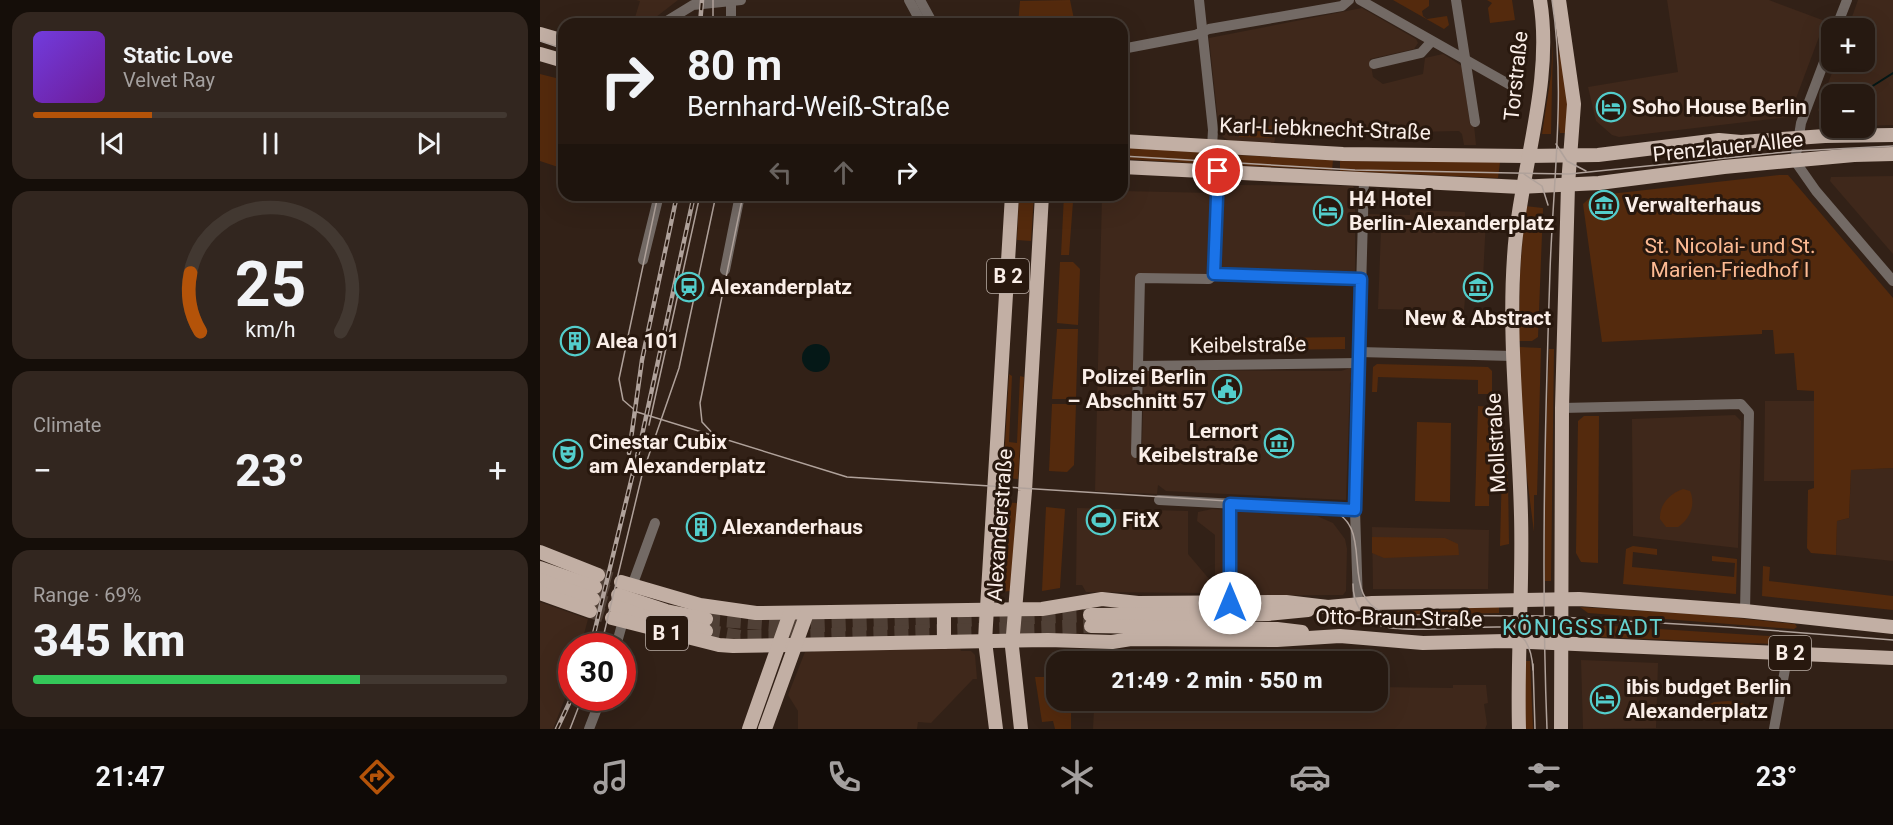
<!DOCTYPE html>
<html lang="en">
<head>
<meta charset="utf-8">
<style>
  :root { --surface:#261911; --page:#32261f; --text:#f1f3f6; --muted:#a4a09f; --line:#423831; --accent:#b45309 }
  body { margin:0; font-family:Roboto,sans-serif; background:var(--page); color:var(--text); height:100vh; display:flex; flex-direction:column; font-size:22px; white-space:nowrap }
  * { box-sizing:border-box; margin:0 }
  p { font-size:20px; color:var(--muted) }
  .icon { flex:none; width:33px; height:33px; fill:none; stroke:currentColor; stroke-width:2; stroke-linecap:round; stroke-linejoin:round }
  .map { position:relative; flex:1; overflow:hidden }
  .side { display:flex; flex-direction:column; gap:12px; padding:12px; background:#150e09; width:540px }
  .side>* { flex:none }
  .guide { position:absolute; left:18px; top:18px; width:570px; height:183px; border-radius:18px; box-shadow:0 6px 24px #0002,0 0 0 2px var(--line); background:#261911; color:var(--text); overflow:hidden }
  .fabs { position:absolute; left:1281px; top:18px; display:grid; gap:12px }
  .fabs a { display:grid; place-items:center; width:54px; height:54px; border-radius:12px; background:var(--surface); box-shadow:0 6px 24px #0002,0 0 0 2px var(--line); font-size:30px }
  .speed { position:absolute; left:18px; top:633px; display:flex; gap:12px; font-size:30px; font-weight:700; text-align:center }
  .speed>* { display:grid; place-content:center; width:78px; height:78px; border-radius:50%; background:var(--surface); box-shadow:0 6px 24px #0002,0 0 0 2px var(--line); line-height:1 }
  .speed .limit { border:9px solid #d22; background:#fff; color:#111 }
  .pin { position:absolute; display:grid; place-items:center; width:51px; height:51px; color:#fff; margin:-26px; border:3px solid #fff; border-radius:50%; box-shadow:0 2px 6px #0007 }
  .me { position:absolute; width:66px; margin:-33px; rotate:0deg; stroke-linejoin:round; filter:drop-shadow(0 0 4px #0008) }
  .turn { display:flex; align-items:center; gap:21px; height:126px; padding:0 30px; font-size:27px }
  .turn .icon { width:78px; height:78px; stroke-width:2.5 }
  .turn b { display:block; font-size:42px; line-height:51px }
  .lanes { display:flex; align-items:center; height:57px; padding:0 30px; background:#0003; justify-content:center; gap:30px; direction:ltr }
  .lanes .off { opacity:.35 }
  .big { font-size:45px; font-weight:800; line-height:1.1 }
  .side .widget { flex:1; display:flex; flex-direction:column; justify-content:center; gap:9px; min-width:0; padding:0 21px; border-radius:18px; background:var(--page) }
  .side .dial { align-items:center; gap:0 }
  .dial svg { height:156px; overflow:visible; fill:none; stroke:var(--line); stroke-width:7; stroke-linecap:round; text-anchor:middle }
  .dial text { fill:var(--text); stroke:none }
  .song { display:flex; align-items:center; gap:18px }
  .cover { width:72px; height:72px; border-radius:9px; background:linear-gradient(135deg,hsl(260 70% 55%),hsl(280 70% 35%)) }
  .played { height:6px; border-radius:3px; background:linear-gradient(90deg,var(--accent) 25%,var(--line) 25%) }
  .keys { display:flex; justify-content:space-around; direction:ltr }
  .heat { display:flex; justify-content:space-between; align-items:center; font-size:33px; direction:ltr }
  .charge { height:9px; border-radius:4px; background:linear-gradient(90deg,#34c759 69%,var(--line) 0) }
  .trip { position:absolute; left:506px; top:651px; width:342px; height:60px; border-radius:18px; background:var(--surface); box-shadow:0 6px 24px #0002,0 0 0 2px var(--line); font-weight:800; line-height:60px; text-align:center }
  .tabs { display:flex; height:96px; justify-content:space-around; align-items:center; background:#0f0a07; color:var(--muted) }
  .tabs .icon { width:42px; height:42px }
  .tabs .selected { color:var(--accent) }
  .tabs b { font-size:27px; color:var(--text) }
  main { display:flex; flex:1; min-height:0 }
  .map>svg:first-child { display:block }
</style>
</head>
<body>
<main>
<section class="side">
<div class="widget">
<div class="song"><i class="cover"></i><div><b>Static Love</b><p>Velvet Ray</p></div></div>
<div class="played"></div>
<div class="keys"><svg class="icon" aria-label="previous" viewBox="0 0 24 24"><path d="M18 5L8 12l10 7zM5 5v14"/></svg><svg class="icon" aria-label="pause" viewBox="0 0 24 24"><path d="M8 5v14M16 5v14"/></svg><svg class="icon" aria-label="next" viewBox="0 0 24 24"><path d="M6 5l10 7-10 7zM19 5v14"/></svg></div>
</div>
<div class="widget dial"><svg viewBox="0 0 100 80">
<path d="M14 69A42 42 0 1 1 86 69"/>
<path d="M14 69A42 42 0 0 1 9 39" stroke="#b45309"/>
<text x="50" y="56" font-size="32" font-weight="700">25</text>
<text x="50" y="72" font-size="11">km/h</text>
</svg></div>
<div class="widget"><p>Climate</p>
<div class="heat"><a>−</a><b class="big">23°</b><a>+</a></div>
</div>
<div class="widget"><p>Range · 69%</p><b class="big">345 km</b><div class="charge"></div></div>
</section>
<div class="map">
<svg width="1353" height="729" viewBox="0 0 1353 729">
  <rect width="100%" height="100%" fill="#322117"/>
  <g fill="#3f281b">
    <polygon points="96,0 138,0 107,24 93,24 100,1"/>
    <polygon points="1127,0 1229,0 1285,21 1249,117 1079,137 1072,135 1056,121 1048,87 1138,72"/>
    <polygon points="1318,0 1353,0 1353,125 1325,126 1324,94 1292,94 1291,126 1288,126 1278,110 1296,62 1324,62 1324,28 1308,28"/>
    <polygon points="822,8 876,39 878,43 874,49 830,59 833,77 843,84 883,74 885,58 903,54 922,66 930,124 934,125 936,145 924,145 922,134 919,131 828,133 737,129 734,144 690,141 683,137 679,130 669,38"/>
    <polygon points="1353,176 1353,254 1290,181 1291,177"/>
    <polygon points="684,181 696,181 699,185 813,186 818,195 815,203 815,274 807,276 806,273 682,268 679,270 680,188"/>
    <polygon points="582,191 674,193 670,274 598,274 596,458 633,459 633,448 605,447 602,444 604,374 607,370 801,371 810,368 814,371 815,378 810,383 806,500 626,491 618,485 617,494 555,491 562,195 582,195"/>
    <polygon points="870,210 925,212 925,217 946,218 942,299 925,298 924,311 838,309 841,230 827,229 827,214 870,215"/>
    <polygon points="1225,401 1274,401 1274,481 1224,481"/>
    <polygon points="1195,415 1201,421 1198,548 1093,536 1092,419"/>
    <polygon points="1353,468 1353,561 1296,555 1297,521 1309,518 1311,470"/>
    <polygon points="537,508 648,511 648,554 675,586 675,535 657,521 658,512 672,509 777,516 793,523 805,539 807,549 806,591 803,595 671,596 668,593 546,592 542,585 536,585"/>
    <polygon points="832,527 949,530 948,589 833,589"/>
    <polygon points="0,602 48,619 41,646 32,646 31,683 13,729 0,729"/>
    <polygon points="420,648 421,651 431,651 435,655 437,679 433,679 391,723 378,722 377,729 258,729 258,711 248,695 265,652 273,652 274,649"/>
    <polygon points="1041,660 1118,663 1116,728 1043,729"/>
    <polygon points="913,685 946,685 948,703 944,704 947,724 945,729 553,729 554,709 551,709 551,700 837,700 837,687 913,688"/>
  </g>
  <g fill="#542a0d">
    <polygon points="530,0 535,24 478,24 480,1"/>
    <polygon points="853,0 889,0 889,6 882,11 883,16 887,19 907,16 909,25 904,29"/>
    <polygon points="947,0 972,0 975,20 950,23 948,8 952,3"/>
    <polygon points="1013,41 1011,134 1002,134 1011,75"/>
    <polygon points="1019,42 1027,80 1027,133 1020,133 1018,121"/>
    <polygon points="0,74 24,80 24,169 0,161"/>
    <polygon points="700,124 707,124 709,128 722,129 732,125 732,138 699,137"/>
    <polygon points="582,147 688,154 688,165 582,159"/>
    <polygon points="696,155 793,160 792,170 695,165"/>
    <polygon points="800,161 960,162 958,178 800,171"/>
    <polygon points="1239,175 1248,175 1353,298 1353,468 1311,470 1309,518 1297,521 1296,555 1271,553 1267,548 1268,490 1274,488 1274,391 1257,390 1254,353 1235,354 1233,330 1222,330 1222,334 1062,342 1043,204 1052,196"/>
    <polygon points="479,195 494,195 491,241 477,240"/>
    <polygon points="524,195 549,195 550,202 533,202 529,255 521,255"/>
    <polygon points="985,206 1003,208 998,337 992,341 979,341 980,274"/>
    <polygon points="520,262 533,262 540,269 538,325 517,323"/>
    <polygon points="517,329 538,329 536,399 512,399"/>
    <polygon points="805,337 805,349 731,350 731,338"/>
    <polygon points="979,347 1001,348 997,495 994,495 994,532 982,439"/>
    <polygon points="1009,349 1014,349 1011,581 1005,581 1005,464"/>
    <polygon points="837,364 948,367 952,371 952,394 938,394 938,380 838,377 837,392 832,392 833,367"/>
    <polygon points="469,374 472,376 469,442 477,443 480,376 484,377 478,479 463,478"/>
    <polygon points="512,404 536,404 534,465 527,472 509,471"/>
    <polygon points="938,406 951,407 949,506 935,506"/>
    <polygon points="1044,416 1059,416 1058,563 1041,562 1036,553 1038,421"/>
    <polygon points="877,422 911,423 910,502 875,501"/>
    <polygon points="963,428 968,477 969,544 960,546"/>
    <path d="M1143,489L1150,491C1156,505 1150,519 1138,527H1126L1120,519C1119,505 1130,493 1143,489Z"/>
    <polygon points="461,502 477,503 471,591 456,592"/>
    <polygon points="506,507 525,509 520,588 502,591"/>
    <polygon points="832,537 905,538 918,544 919,555 844,558 832,553"/>
    <polygon points="1093,546 1117,549 1117,555 1093,552 1092,567 1194,577 1195,563 1172,561 1172,556 1197,559 1196,594 1083,584 1086,549"/>
    <polygon points="1223,566 1230,567 1229,581 1353,596 1353,610 1222,596"/>
    <polygon points="933,607 959,607 959,613 862,615 853,611 921,610"/>
    <polygon points="1040,607 1170,615 1255,624 1257,627 1254,629 1048,613"/>
    <polygon points="1041,624 1258,638 1258,645 1058,637 1041,633"/>
    <polygon points="985,661 990,661 993,729 984,729"/>
    <polygon points="495,677 516,677 516,700 531,701 531,729 515,729 513,721 502,722"/>
    <polygon points="1189,701 1215,706 1214,716 1176,710 1160,718 1156,711 1174,702"/>
  </g>
  <circle fill="#051817" cx="276" cy="358" r="14"/>
  <g fill="none" stroke-linecap="round" stroke-linejoin="round">
    <g stroke="#051817" stroke-width="2">
      <polyline points="1320,94 1353,73"/>
      <polyline points="1280,121 1292,113"/>
    </g>
    <g stroke="#504036" stroke-width="14" stroke-dasharray="14 7" stroke-linecap="butt">
      <polyline points="58,575 81,582"/>
      <polyline points="55,587 78,595"/>
      <polyline points="53,599 75,606"/>
      <polyline points="50,611 72,618"/>
      <polyline points="166,619 261,626 550,615"/>
      <polyline points="166,631 200,637 232,637 551,626"/>
    </g>
    <g stroke="#736a65" stroke-width="10">
      <polyline points="191,0 191,24"/>
      <polyline points="369,0 382,24"/>
      <polyline points="380,0 393,24"/>
      <polyline points="659,0 673,130 672,147"/>
      <polyline points="820,0 972,86"/>
      <polyline points="916,0 935,122"/>
      <polyline points="122,24 153,5 201,0"/>
      <polyline points="1296,28 1307,0"/>
      <polyline points="1292,41 1261,123 1255,161 1276,191 1353,281"/>
      <polyline points="582,49 655,35 669,29 802,6 809,0"/>
      <polyline points="834,64 881,53 891,42"/>
      <polyline points="103,260 119,195"/>
      <polyline points="185,270 200,195"/>
      <polyline points="674,275 678,171"/>
      <polyline points="819,352 972,356"/>
      <polyline points="599,366 819,363"/>
      <polyline points="1022,408 1201,404 1209,413 1205,611"/>
      <polyline points="596,453 600,278 669,279 674,275 821,279"/>
      <polyline points="619,500 815,510"/>
      <polyline points="690,504 690,603"/>
      <polyline points="92,586 115,523"/>
      <polyline points="818,604 815,510 824,180"/>
      <polyline points="76,646 83,621"/>
      <polyline points="49,729 61,698"/>
      <polyline points="1234,729 1248,653"/>
    </g>
    <g stroke="#c2afa4" stroke-width="14">
      <polyline points="1019,0 1034,104 1028,185 1022,408 1021,729"/>
      <polyline points="0,34 24,41"/>
      <polyline points="0,54 24,61"/>
      <polyline points="582,141 803,154 987,156 1058,155 1179,140 1201,142 1285,136 1353,135"/>
      <polyline points="582,167 981,187 1059,183 1184,167 1314,155 1353,154"/>
      <polyline points="0,552 58,575"/>
      <polyline points="0,568 55,587"/>
      <polyline points="0,580 53,599"/>
      <polyline points="81,582 160,605 216,613 502,609 562,599 598,603 746,602 788,607 832,603 1039,599 1205,611 1353,627"/>
      <polyline points="0,593 50,611"/>
      <polyline points="78,595 126,611 166,619"/>
      <polyline points="75,606 111,619 166,631"/>
      <polyline points="404,611 404,642"/>
      <polyline points="550,615 728,614 768,610"/>
      <polyline points="72,618 179,645 193,646 508,640 572,642 591,639 737,640 800,636 883,643 965,641 1353,658"/>
      <polyline points="551,626 737,629 762,632"/>
      <polyline points="209,729 250,613"/>
      <polyline points="225,729 267,613"/>
      <polyline points="456,729 445,641 472,195"/>
      <polyline points="481,729 472,647 485,491 502,195"/>
      <path d="M979,729C977,658 983,587 981,515C979,429 968,343 974,257C979,172 1014,84 1000,0"/>
    </g>
    <g stroke="#b0a29b" stroke-width="1.5">
      <polyline points="173,24 173,0"/>
      <polyline points="0,41 24,49"/>
      <polyline points="1016,144 1027,161 1046,171"/>
      <polyline points="582,156 815,170 1029,174 1256,151 1353,146"/>
      <polyline points="984,174 1002,186 1008,205"/>
      <path d="M118,195L79,379L83,400L97,412L307,477L784,507C844,524 790,599 851,615L1003,616L1188,627L1353,640"/>
      <polyline points="109,425 160,195"/>
      <polyline points="176,437 162,422 160,403 203,195"/>
      <path d="M813,584C813,602 822,619 839,625C862,634 932,626 961,627C985,630 992,648 993,670"/>
      <polyline points="61,646 102,475 139,368 176,195"/>
      <polyline points="993,664 995,729"/>
      <polyline points="30,729 42,698"/>
      <path d="M1007,729C1001,576 1005,424 1010,271C1013,182 1026,89 1012,0"/>
    </g>
    <g stroke="#b0a29b" stroke-width="4.5">
      <g id="rail">
        <polyline points="160,24 162,0"/>
        <polyline points="89,453 102,360 137,195"/>
        <polyline points="51,646 101,440 154,195"/>
        <polyline points="17,729 32,697"/>
      </g>
    </g>
    <use href="#rail" stroke="#28180e" stroke-width="2" stroke-dasharray="7" stroke-linecap="butt"/>
  </g>
  <g fill="none" stroke-linecap="round" stroke-linejoin="round">
    <g stroke="#114b97" stroke-width="15">
      <polyline id="route" points="678,171 674,274 821,279 815,510 690,504 690,603"/>
    </g>
    <use href="#route" stroke="#1a73e8" stroke-width="10"/>
  </g>
  <defs>
    <g id="hotel-ring" transform="scale(1.5)"><circle r="9.5" fill="#28180e" stroke="#53cdcb" stroke-width="1.5"/><path d="M-6-4.5h1.5V1H6V5H4.5V3h-9V5H-6ZM-4 0a1.8 1.8 0 1 1 3.6 0ZM.5 0V-2.5h3Q6-2.5 6 0Z" fill="#53cdcb"/></g>
    <g id="museum-ring" transform="scale(1.5)"><circle r="9.5" fill="#28180e" stroke="#53cdcb" stroke-width="1.5"/><path d="M0-6L6-3V-2H-6V-3ZM-5-1h2V3h-2ZM-1-1h2V3h-2ZM3-1h2V3H3ZM-6 4H6V6H-6Z" fill="#53cdcb"/></g>
    <g id="station-ring" transform="scale(1.5)"><circle r="9.5" fill="#28180e" stroke="#53cdcb" stroke-width="1.5"/><path d="M-3-6H3Q5-6 5-4V2Q5 4 3 4L4.5 6H3L1.5 4h-3L-3 6H-4.5L-3 4Q-5 4-5 2V-4Q-5-6-3-6ZM-3.5-4v3h7v-3ZM-3.5 1v1.5H-2V1ZM2 1v1.5H3.5V1Z" fill="#53cdcb"/></g>
    <g id="building-ring" transform="scale(1.5)"><circle r="9.5" fill="#28180e" stroke="#53cdcb" stroke-width="1.5"/><path d="M-4-6H4V6H1V3H-1V6H-4ZM-2.5-4.3h1.7v1.8h-1.7ZM.8-4.3h1.7v1.8H.8ZM-2.5-1h1.7V.8h-1.7ZM.8-1h1.7V.8H.8Z" fill="#53cdcb"/></g>
    <g id="civic-ring" transform="scale(1.5)"><circle r="9.5" fill="#28180e" stroke="#53cdcb" stroke-width="1.5"/><path d="M-.6-6.5H3V-4.5H.6V-3L4-1V1h2V6H-6V1h2V-1L-.6-3ZM-1.2 2.5V6h2.4V2.5Z" fill="#53cdcb"/></g>
    <g id="theatre-ring" transform="scale(1.5)"><circle r="9.5" fill="#28180e" stroke="#53cdcb" stroke-width="1.5"/><path d="M-5-5.5Q0-4 5-5.5V0Q5 5 0 6Q-5 5-5 0ZM-3.3-2.5H-1v1.5H-3.3ZM1-2.5H3.3v1.5H1ZM-2.8 1Q0 5.5 2.8 1Z" fill="#53cdcb"/></g>
    <g id="stadium-ring" transform="scale(1.5)"><circle r="9.5" fill="#28180e" stroke="#53cdcb" stroke-width="1.5"/><path d="M0-5a6.5 5 0 1 0 0 10a6.5 5 0 1 0 0-10ZM-3.5-1.8h7v3.6h-7Z" fill="#53cdcb"/></g>
  </defs>
  <g fill-rule="evenodd">
    <use href="#hotel-ring" x="1071" y="107"/>
    <use href="#museum-ring" x="1064" y="205"/>
    <use href="#hotel-ring" x="788" y="211"/>
    <use href="#station-ring" x="149" y="287"/>
    <use href="#museum-ring" x="938" y="287"/>
    <use href="#building-ring" x="35" y="341"/>
    <use href="#civic-ring" x="687" y="389"/>
    <use href="#museum-ring" x="739" y="443"/>
    <use href="#theatre-ring" x="28" y="454"/>
    <use href="#stadium-ring" x="561" y="520"/>
    <use href="#building-ring" x="161" y="527"/>
    <use href="#hotel-ring" x="1065" y="699"/>
  </g>
  <g text-anchor="middle" stroke-width="6" stroke-linejoin="round" paint-order="stroke">
    <g fill="#28180e" stroke="#bbaea7" stroke-width="1.5">
      <rect x="447" y="259" width="42" height="34" rx="4.5"/>
      <rect x="106" y="616" width="42" height="34" rx="4.5"/>
      <rect x="1229" y="636" width="42" height="34" rx="4.5"/>
    </g>
    <g font-size="20" font-weight="bold" fill="#faeee8">
      <text x="468" y="283">B 2</text>
      <text x="127" y="640">B 1</text>
      <text x="1250" y="660">B 2</text>
    </g>
    <g font-size="21" fill="#faeee8" stroke="#28180e">
      <text transform="translate(976 76) rotate(-84)" y="7">Torstraße</text>
      <text transform="translate(785 129) rotate(2)" y="7">Karl-Liebknecht-Straße</text>
      <text transform="translate(1188 147) rotate(-6)" y="7">Prenzlauer Allee</text>
      <text transform="translate(708 345) rotate(-1)" y="7">Keibelstraße</text>
      <text transform="translate(956 443) rotate(-93)" y="7">Mollstraße</text>
      <text transform="translate(460 525) rotate(-86)" y="7">Alexanderstraße</text>
      <text transform="translate(859 618) rotate(1)" y="7">Otto-Braun-Straße</text>
    </g>
    <g font-size="21" font-weight="bold" fill="#faeee8" stroke="#28180e" text-anchor="start">
      <text x="1092" y="114">Soho House Berlin</text>
      <text x="809" y="206">H4 Hotel<tspan x="809" dy="24">Berlin-Alexanderplatz</tspan></text>
      <text x="1085" y="212">Verwalterhaus</text>
      <text x="170" y="294">Alexanderplatz</text>
      <text x="938" y="325" text-anchor="middle">New &amp; Abstract</text>
      <text x="56" y="348">Alea 101</text>
      <text x="666" y="384" text-anchor="end">Polizei Berlin<tspan x="666" dy="24">– Abschnitt 57</tspan></text>
      <text x="718" y="438" text-anchor="end">Lernort<tspan x="718" dy="24">Keibelstraße</tspan></text>
      <text x="49" y="449">Cinestar Cubix<tspan x="49" dy="24">am Alexanderplatz</tspan></text>
      <text x="582" y="527">FitX</text>
      <text x="182" y="534">Alexanderhaus</text>
      <text x="1086" y="694">ibis budget Berlin<tspan x="1086" dy="24">Alexanderplatz</tspan></text>
    </g>
    <g font-size="21" fill="#fdba93" stroke="#28180e">
      <text x="1190" y="253">St. Nicolai- und St.<tspan x="1190" dy="24">Marien-Friedhof I</tspan></text>
    </g>
    <g font-size="22" letter-spacing="1.5" fill="#66d3d1" stroke="#28180e">
      <text x="1043" y="635">KÖNIGSSTADT</text>
    </g>
  </g>
</svg>
<div class="fabs">
<a>+</a>
<a>−</a>
</div>
<div class="speed"><div class="limit">30</div></div>
<div class="pin" style="left:678px;top:171px;background:#d93025"><svg class="icon" aria-label="arrive" viewBox="0 0 24 24"><path d="M6 21V4h12l-3 4 3 4H6"/></svg></div>
<svg class="me" style="left:690px;top:603px" viewBox="-20 -20 40 40"><circle r="19" fill="#fff"/><path d="M0-13L10 11 0 6-10 11z" fill="#1a73e8"/></svg>
<div class="trip">21:49 · 2 min · 550 m</div>
<div class="guide">
<div class="turn"><svg class="icon" aria-label="right" viewBox="0 0 24 24"><path d="M7 20v-9h11M14 6l5 5-5 5"/></svg><div><b>80 m</b>Bernhard-Weiß-Straße</div></div>
<div class="lanes"><svg class="icon off" aria-label="left" viewBox="0 0 24 24"><path d="M17 20v-9H6M10 6l-5 5 5 5"/></svg><svg class="icon off" aria-label="ahead" viewBox="0 0 24 24"><path d="M12 20V5M6 11l6-6 6 6"/></svg><svg class="icon" aria-label="right" viewBox="0 0 24 24"><path d="M7 20v-9h11M14 6l5 5-5 5"/></svg></div>
</div>
</div>
</main>
<nav class="tabs">
<b>21:47</b>
<svg class="icon selected" aria-label="directions" viewBox="0 0 24 24"><path d="M12 3l9 9-9 9-9-9zM9 14v-3h6M13 9l2 2-2 2"/></svg>
<svg class="icon" aria-label="music" viewBox="0 0 24 24"><path d="M9 18V5l10-2v13"/><circle cx="6" cy="18" r="3"/><circle cx="16" cy="16" r="3"/></svg>
<svg class="icon" aria-label="phone" viewBox="0 0 24 24"><path d="M5 4h4l2 5-3 2q2 4 5 5l2-3 5 2v4C11 20 4 13 5 4z"/></svg>
<svg class="icon" aria-label="climate" viewBox="0 0 24 24"><path d="M12 3v18M4 7l16 10M4 17L20 7"/></svg>
<svg class="icon" aria-label="car" viewBox="0 0 24 24"><path d="M5 17H2v-5l4-1 3-4h7l3 4 3 1v5h-3M9 17h6M6 11h13"/><circle cx="7" cy="17" r="2"/><circle cx="17" cy="17" r="2"/></svg>
<svg class="icon" aria-label="filters" viewBox="0 0 24 24"><path d="M4 7h16M4 17h16"/><circle cx="9" cy="7" r="2"/><circle cx="15" cy="17" r="2"/></svg>
<b>23°</b>
</nav>
</body>
</html>
